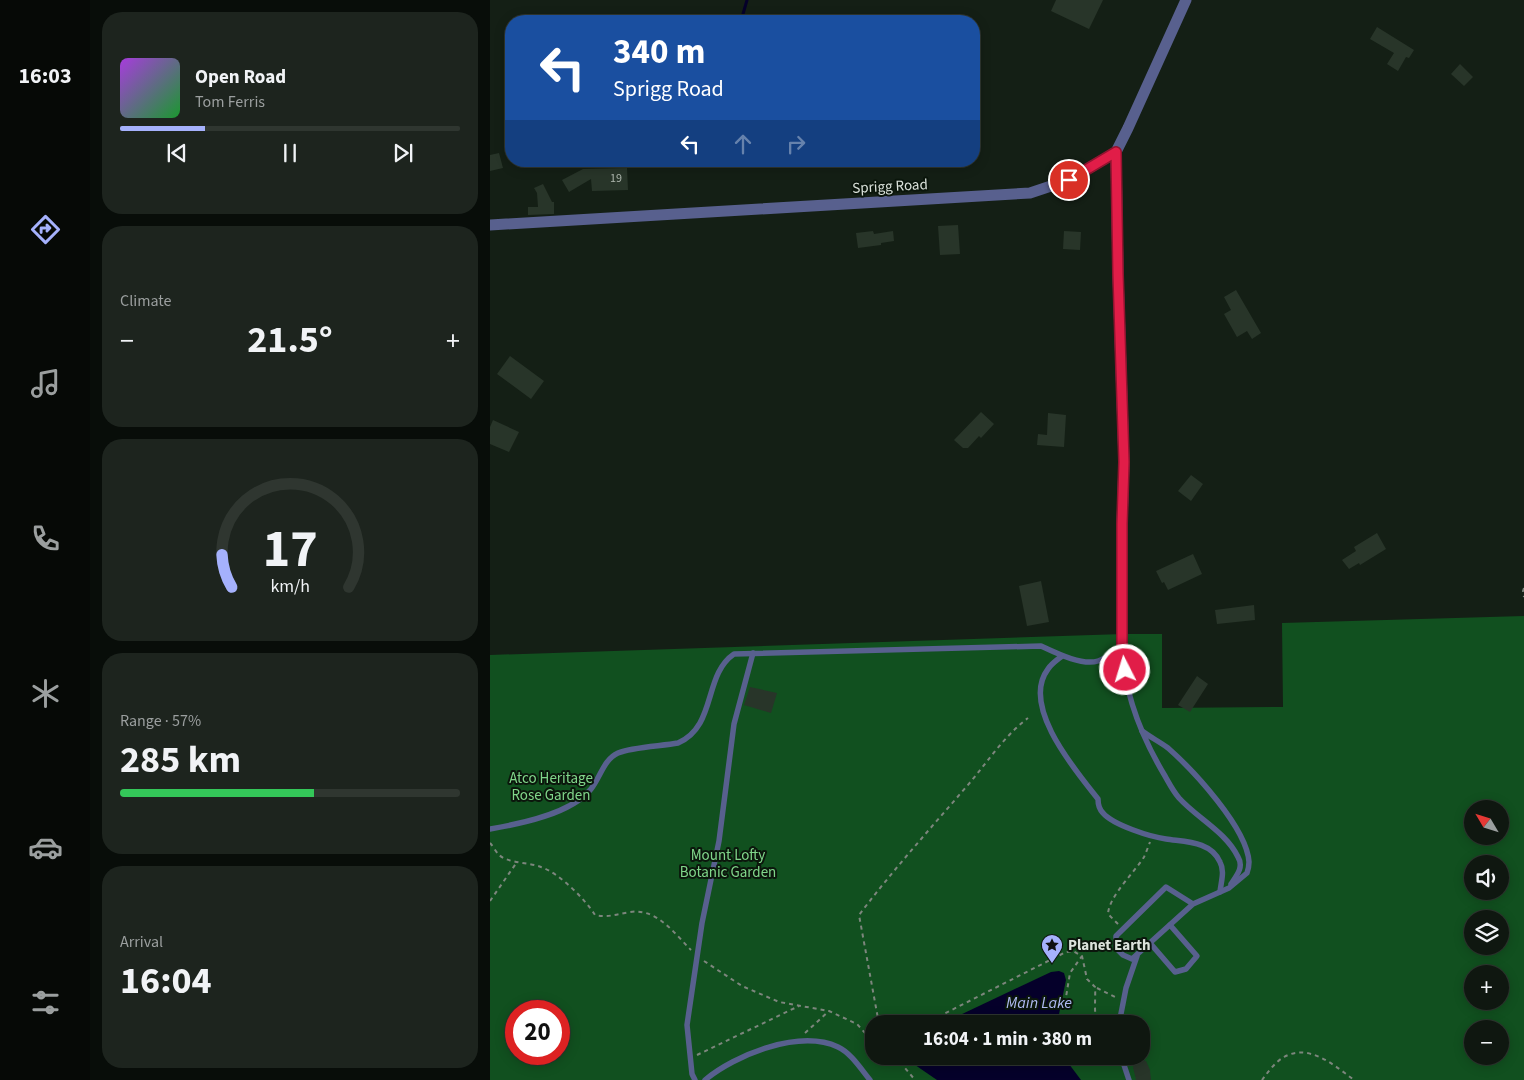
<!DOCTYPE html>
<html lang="en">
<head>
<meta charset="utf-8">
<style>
  :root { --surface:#0f1710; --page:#1d241e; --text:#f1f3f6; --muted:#9b9f9f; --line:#2f3630; --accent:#a5b1fc }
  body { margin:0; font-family:"Source Sans 3",sans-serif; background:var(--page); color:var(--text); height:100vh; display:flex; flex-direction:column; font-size:19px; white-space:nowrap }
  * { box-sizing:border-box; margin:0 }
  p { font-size:16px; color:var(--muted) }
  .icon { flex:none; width:28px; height:28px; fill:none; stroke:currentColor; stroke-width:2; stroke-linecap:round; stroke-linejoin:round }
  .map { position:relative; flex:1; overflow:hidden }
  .details { display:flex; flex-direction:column; gap:12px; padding:12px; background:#080d09; width:400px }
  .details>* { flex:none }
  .banner { position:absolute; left:15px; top:15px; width:475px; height:152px; border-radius:20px; box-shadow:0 2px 12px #0003,0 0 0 1px var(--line); background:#1a4fa0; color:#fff; overflow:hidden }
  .needle { width:32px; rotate:308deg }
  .tools { position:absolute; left:974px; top:800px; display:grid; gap:10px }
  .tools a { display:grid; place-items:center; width:45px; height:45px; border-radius:50%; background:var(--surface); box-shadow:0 2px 12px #0003,0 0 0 1px var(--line); font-size:25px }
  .speed { position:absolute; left:15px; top:1000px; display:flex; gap:10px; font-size:25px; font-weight:700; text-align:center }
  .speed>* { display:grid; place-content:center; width:65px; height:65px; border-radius:50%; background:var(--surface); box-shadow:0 2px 12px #0003,0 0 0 1px var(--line); line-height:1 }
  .speed .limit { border:8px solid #d22; background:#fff; color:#111 }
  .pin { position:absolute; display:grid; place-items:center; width:42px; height:42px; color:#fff; margin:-21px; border:2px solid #fff; border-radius:50%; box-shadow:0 1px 5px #0007 }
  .me { position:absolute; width:55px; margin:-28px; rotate:355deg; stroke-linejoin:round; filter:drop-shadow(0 0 4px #0008) }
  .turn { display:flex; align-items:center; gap:18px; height:105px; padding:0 25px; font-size:22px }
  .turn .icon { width:65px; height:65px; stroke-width:2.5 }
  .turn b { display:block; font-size:35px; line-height:42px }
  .lanes { display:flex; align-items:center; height:48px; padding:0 25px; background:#0003; justify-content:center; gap:25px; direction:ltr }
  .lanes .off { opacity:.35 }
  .big { font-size:38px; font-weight:700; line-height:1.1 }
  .details .card { flex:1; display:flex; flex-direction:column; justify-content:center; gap:8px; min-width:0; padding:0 18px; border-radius:20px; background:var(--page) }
  .details .dial { align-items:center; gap:0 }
  .dial svg { height:130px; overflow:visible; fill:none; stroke:var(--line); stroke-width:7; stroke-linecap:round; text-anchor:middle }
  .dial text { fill:var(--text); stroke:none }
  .song { display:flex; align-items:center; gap:15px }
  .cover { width:60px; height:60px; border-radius:8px; background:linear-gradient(135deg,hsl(280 70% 55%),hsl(130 70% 35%)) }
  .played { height:5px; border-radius:2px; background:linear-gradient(90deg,var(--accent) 25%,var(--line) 25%) }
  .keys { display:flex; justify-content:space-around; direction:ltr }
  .heat { display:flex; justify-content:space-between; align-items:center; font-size:28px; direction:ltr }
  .charge { height:8px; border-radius:4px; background:linear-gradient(90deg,#34c759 57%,var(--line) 0) }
  .trip { position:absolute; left:375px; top:1015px; width:285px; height:50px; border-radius:20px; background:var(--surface); box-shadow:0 2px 12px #0003,0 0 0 1px var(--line); font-weight:700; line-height:50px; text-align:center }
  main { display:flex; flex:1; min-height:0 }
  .tabs { display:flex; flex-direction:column; width:90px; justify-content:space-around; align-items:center; background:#060906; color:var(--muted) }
  .tabs .icon { width:35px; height:35px }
  .tabs .current { color:var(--accent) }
  .tabs b { font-size:22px; color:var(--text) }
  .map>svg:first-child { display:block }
</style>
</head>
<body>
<main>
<nav class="tabs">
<b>16:03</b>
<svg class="icon current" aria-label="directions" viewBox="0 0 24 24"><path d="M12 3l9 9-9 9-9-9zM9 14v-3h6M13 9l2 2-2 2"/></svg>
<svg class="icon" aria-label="music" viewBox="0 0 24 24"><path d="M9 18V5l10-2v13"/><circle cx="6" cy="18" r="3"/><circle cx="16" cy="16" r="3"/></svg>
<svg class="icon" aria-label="phone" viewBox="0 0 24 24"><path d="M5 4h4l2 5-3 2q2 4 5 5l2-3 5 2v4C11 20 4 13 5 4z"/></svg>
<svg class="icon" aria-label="climate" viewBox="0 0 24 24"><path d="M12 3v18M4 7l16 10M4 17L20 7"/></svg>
<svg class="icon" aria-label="car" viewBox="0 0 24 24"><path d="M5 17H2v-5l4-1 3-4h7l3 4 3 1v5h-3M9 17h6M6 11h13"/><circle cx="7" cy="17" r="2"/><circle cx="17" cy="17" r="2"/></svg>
<svg class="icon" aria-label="filters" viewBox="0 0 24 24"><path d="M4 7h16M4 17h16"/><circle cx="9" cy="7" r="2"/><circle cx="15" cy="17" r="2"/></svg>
</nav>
<section class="details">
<div class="card">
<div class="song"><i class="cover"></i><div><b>Open Road</b><p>Tom Ferris</p></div></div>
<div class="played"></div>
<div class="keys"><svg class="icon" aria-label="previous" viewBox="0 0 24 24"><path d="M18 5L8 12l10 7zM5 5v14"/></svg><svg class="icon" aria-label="pause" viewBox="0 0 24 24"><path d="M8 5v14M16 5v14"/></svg><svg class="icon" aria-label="next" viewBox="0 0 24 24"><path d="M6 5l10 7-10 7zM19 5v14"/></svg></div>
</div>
<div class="card"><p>Climate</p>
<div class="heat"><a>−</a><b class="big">21.5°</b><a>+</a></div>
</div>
<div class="card dial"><svg viewBox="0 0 100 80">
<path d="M14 69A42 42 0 1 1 86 69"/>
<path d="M14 69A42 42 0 0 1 8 49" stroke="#a5b1fc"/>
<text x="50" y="56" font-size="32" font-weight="700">17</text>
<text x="50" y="72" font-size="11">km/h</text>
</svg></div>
<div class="card"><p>Range · 57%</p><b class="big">285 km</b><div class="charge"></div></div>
<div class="card"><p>Arrival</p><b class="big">16:04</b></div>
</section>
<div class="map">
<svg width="1034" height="1080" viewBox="0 0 1034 1080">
  <rect width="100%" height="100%" fill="#141f15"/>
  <path fill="#11501f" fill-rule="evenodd" d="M1034,616V1080H0V655L633,634H672V708L793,707L792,623ZM982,809H1010V836H982ZM982,864H1010V891H982ZM982,919H1010V946H982ZM982,974H1010V1001H982ZM26,1011H69V1054H26ZM384,1024H651V1056H384ZM982,1029H1010V1056H982Z"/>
  <g fill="#05002a">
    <polygon points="569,971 574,973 576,980 567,1024 451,1024 561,972"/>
    <polygon points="412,1056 573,1056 591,1080 447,1080"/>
  </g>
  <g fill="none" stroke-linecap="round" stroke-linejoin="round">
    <polyline stroke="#05002a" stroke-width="3" points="251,21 257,0"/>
  </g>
  <g fill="#283529">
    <polygon points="566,0 613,0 599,29 561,11"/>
    <polygon points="887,27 924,50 919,58 916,57 908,71 897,64 904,53 880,39"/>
    <polygon points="970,64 983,77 974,86 961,74"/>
    <polygon points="9,153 13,168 0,171 0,155"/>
    <polygon points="137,168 138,190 102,191 101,179 79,192 72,180 93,169"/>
    <polygon points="53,184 62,202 64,202 64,214 38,215 38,207 48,207 47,193 44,188"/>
    <polygon points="468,225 470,254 450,255 448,226"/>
    <polygon points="383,231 384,234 403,231 404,241 391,243 391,245 368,248 366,233"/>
    <polygon points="574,231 591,232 590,250 573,249"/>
    <polygon points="746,290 771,333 762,339 757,331 747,337 734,314 741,310 734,297"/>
    <polygon points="20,356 54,381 41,399 7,374"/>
    <polygon points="491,412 504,424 491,438 489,436 478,448 473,448 464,440"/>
    <polygon points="558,413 576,415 574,447 547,445 548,434 557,435"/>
    <polygon points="3,420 29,432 19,452 0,444 0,427"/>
    <polygon points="701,475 713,484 701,501 688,491"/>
    <polygon points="887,533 896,549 870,565 869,563 859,569 852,560 866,551 864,547"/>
    <polygon points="703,554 712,574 678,590 674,582 672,583 666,571"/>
    <polygon points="551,581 559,622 537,626 529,586"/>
    <polygon points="764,605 765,620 727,624 725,610"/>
    <polygon points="707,676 718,684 700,712 688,705"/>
    <polygon points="260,687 287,693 281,713 254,705"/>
    <polygon points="645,1057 656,1061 660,1070 661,1080 646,1080 643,1067"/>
  </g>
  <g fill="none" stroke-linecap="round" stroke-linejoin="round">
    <g stroke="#7d867d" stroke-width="2" stroke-dasharray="4 4" stroke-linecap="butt">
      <polyline points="1034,588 1033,591 1034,597"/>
      <path d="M0,843C3,846 6,852 9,855C20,864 38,862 51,867C69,873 95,899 105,915C117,918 128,914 140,912C167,908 184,933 201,950"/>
      <polyline points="0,901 27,862"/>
      <path d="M628,924L618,914C619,896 644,873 654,857C656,853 658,847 660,842"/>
      <polyline points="214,961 252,986 289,1002 339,1011 367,1024 384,1043"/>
      <polyline points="607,988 627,998"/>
      <polyline points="575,1003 580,973 592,956"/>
      <path d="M389,1024L369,915C403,870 440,829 477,786C497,763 513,737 538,718"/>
      <path d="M434,1024L576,952L583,951L592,956L597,979L605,987C606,998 603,1015 608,1024"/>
      <polyline points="617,1024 622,1018"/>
      <polyline points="315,1033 339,1011"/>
      <polyline points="207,1055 309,1006"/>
      <polyline points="405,1056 425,1080"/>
      <path d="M772,1080C778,1072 785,1062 794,1057C819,1043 844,1065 864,1080"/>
    </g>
    <g stroke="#58608e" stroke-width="5.5">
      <path d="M632,647C634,693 651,736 675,776C679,783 683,791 689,798C707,818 736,832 748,857C754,867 747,875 741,884"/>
      <path d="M572,656C567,660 561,664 558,669C530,706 586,771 608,799C608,804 609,809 613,813C623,825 661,837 676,839C695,842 721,841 730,862C735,871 731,882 730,892"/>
      <path d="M652,731C660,737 670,742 678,748C703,770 757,828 759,862C759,866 758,870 757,873L739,888L703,904L642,959L633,955L626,948V936L676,887L703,904"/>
      <path d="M0,829C30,824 81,814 101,789C110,778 114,759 128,753C142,747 172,746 188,743C227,726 213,675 244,654L551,646C566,653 592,666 608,661C617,658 625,652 632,647"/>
      <polyline points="660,943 685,972 696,969 707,956 680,925"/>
      <polyline points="629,1024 636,988 647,956"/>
      <polyline points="631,1056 639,1080"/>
      <polyline points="205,1080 202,1074 197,1025 212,923 229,841 244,724 263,653"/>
      <path d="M215,1080C245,1055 309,1029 348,1047C361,1053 371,1069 380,1080"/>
    </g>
    <g stroke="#58608e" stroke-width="11">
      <polyline points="626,152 628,274 634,462 632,524 632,647"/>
      <polyline points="0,225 540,193 579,180 626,152 638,128 696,0"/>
    </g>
  </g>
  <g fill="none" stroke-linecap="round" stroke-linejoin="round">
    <g stroke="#92132f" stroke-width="12">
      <polyline id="route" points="579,180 626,152 628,274 634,462 632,524 632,647 635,670"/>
    </g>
    <use href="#route" stroke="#e11d48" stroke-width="9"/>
  </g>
  <defs>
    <g id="sight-pin" transform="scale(1.125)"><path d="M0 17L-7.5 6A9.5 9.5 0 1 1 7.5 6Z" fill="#a5b1fc" stroke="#0b160c"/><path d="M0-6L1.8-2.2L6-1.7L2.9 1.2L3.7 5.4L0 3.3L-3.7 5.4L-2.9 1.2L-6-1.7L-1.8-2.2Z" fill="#111"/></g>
  </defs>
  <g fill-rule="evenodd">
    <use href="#sight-pin" x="562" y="945"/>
  </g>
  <g text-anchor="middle" stroke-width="4" stroke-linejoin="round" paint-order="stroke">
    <g font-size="12" fill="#aeb7ae">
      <text x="126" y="182">19</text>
    </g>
    <g font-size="15" fill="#dbe2db" stroke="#0b160c">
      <text transform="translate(400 186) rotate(-3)" y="5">Sprigg Road</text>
    </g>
    <g font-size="15" fill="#80d68a" stroke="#0b160c">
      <text x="61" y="783">Atco Heritage<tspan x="61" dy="17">Rose Garden</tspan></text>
      <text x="238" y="860">Mount Lofty<tspan x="238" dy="17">Botanic Garden</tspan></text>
    </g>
    <g font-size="15" font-weight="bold" fill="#dbe2db" stroke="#0b160c" text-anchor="start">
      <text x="578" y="950">Planet Earth</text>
    </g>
    <g font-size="16" font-style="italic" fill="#b0bbf3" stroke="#0b160c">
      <text x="549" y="1008">Main Lake</text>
    </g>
  </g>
</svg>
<div class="tools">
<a><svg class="needle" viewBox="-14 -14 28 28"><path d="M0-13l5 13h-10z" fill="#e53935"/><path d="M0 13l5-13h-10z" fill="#9b9f9f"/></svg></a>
<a><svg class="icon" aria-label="sound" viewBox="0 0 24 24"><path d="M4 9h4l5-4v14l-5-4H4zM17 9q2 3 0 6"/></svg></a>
<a><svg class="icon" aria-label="layers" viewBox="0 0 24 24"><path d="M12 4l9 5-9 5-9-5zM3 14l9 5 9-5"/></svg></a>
<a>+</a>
<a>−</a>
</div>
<div class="speed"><div class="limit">20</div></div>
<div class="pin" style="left:579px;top:180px;background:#d93025"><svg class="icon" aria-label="arrive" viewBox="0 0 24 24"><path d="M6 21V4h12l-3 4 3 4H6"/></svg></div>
<svg class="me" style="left:635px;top:670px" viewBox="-20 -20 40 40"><circle r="17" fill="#e11d48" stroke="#fff" stroke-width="3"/><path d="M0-11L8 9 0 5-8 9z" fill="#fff"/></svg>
<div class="trip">16:04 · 1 min · 380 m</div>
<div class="banner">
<div class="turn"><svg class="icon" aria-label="left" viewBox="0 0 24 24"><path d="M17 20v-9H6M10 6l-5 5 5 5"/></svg><div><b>340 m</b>Sprigg Road</div></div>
<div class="lanes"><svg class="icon" aria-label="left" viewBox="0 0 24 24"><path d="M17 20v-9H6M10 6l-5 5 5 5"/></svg><svg class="icon off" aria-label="ahead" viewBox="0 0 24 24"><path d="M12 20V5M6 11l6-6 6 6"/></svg><svg class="icon off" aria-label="right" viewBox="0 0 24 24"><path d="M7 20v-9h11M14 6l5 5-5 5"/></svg></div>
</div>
</div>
</main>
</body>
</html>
